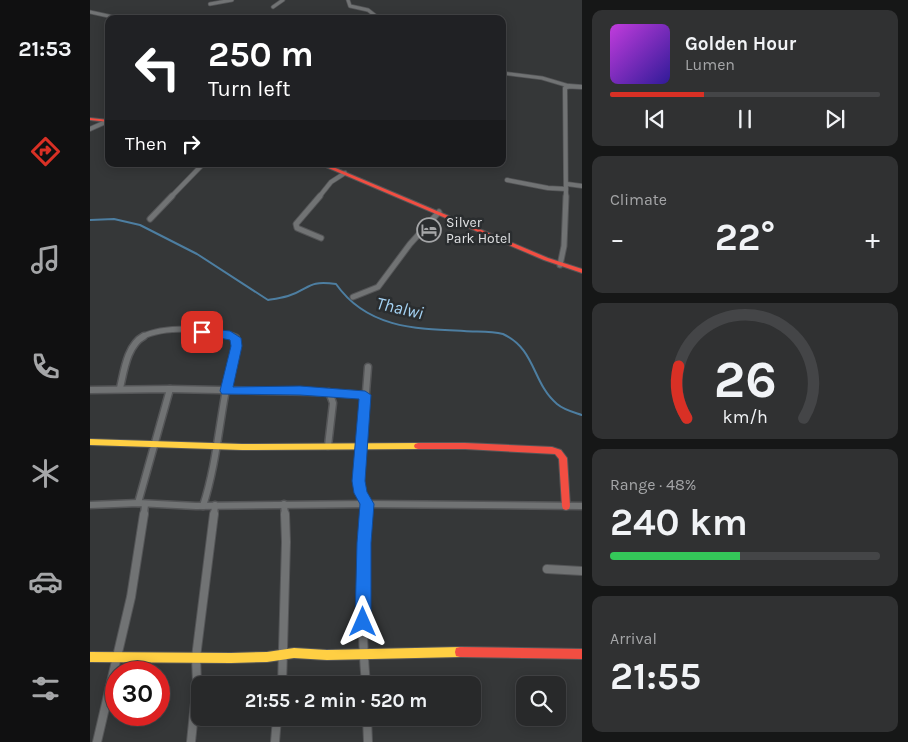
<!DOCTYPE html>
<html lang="en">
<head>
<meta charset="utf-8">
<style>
  :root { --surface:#28292a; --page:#303132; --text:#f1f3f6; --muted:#a5a6a8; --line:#444547; --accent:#d93025 }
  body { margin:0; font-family:Karla,sans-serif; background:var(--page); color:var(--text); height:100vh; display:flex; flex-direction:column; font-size:19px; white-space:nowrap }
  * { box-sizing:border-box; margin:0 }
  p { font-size:16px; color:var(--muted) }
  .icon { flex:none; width:28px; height:28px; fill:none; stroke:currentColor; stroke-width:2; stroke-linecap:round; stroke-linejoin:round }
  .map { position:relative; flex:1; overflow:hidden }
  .sheet { display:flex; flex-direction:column; gap:10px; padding:10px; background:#161717; width:326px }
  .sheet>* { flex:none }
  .top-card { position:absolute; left:15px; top:15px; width:401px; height:152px; border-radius:10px; box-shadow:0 2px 12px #0003,0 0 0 1px var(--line); background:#202124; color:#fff; overflow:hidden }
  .fabs { position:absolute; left:426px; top:676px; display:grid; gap:10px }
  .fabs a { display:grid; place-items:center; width:50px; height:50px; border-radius:10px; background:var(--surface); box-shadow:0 2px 12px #0003,0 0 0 1px var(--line); font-size:25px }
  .speed { position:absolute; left:15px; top:661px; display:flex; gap:10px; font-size:25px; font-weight:700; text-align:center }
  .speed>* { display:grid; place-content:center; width:65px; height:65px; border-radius:50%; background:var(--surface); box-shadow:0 2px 12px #0003,0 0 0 1px var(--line); line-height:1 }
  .speed .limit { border:8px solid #d22; background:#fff; color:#111 }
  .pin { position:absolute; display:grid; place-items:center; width:42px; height:42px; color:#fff; margin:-21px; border-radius:10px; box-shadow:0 2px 8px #0006 }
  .me { position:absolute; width:55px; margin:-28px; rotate:0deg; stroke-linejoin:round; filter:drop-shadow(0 0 4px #0008) }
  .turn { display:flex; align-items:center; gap:18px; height:105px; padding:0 20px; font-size:22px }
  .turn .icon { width:65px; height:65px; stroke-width:2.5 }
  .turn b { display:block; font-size:35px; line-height:42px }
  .then { display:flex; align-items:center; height:48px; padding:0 20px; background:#0003; gap:10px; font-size:19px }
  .big { font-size:38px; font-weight:700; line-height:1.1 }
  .sheet .widget { flex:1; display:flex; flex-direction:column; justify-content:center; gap:8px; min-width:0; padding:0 18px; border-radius:10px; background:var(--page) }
  .sheet .dial { align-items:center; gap:0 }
  .dial svg { height:130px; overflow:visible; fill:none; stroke:var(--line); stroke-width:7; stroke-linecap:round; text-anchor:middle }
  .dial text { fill:var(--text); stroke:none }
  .song { display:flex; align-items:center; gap:15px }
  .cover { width:60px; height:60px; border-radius:8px; background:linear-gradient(135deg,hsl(290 70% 55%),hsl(250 70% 35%)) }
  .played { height:5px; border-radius:2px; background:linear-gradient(90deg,var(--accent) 35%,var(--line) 35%) }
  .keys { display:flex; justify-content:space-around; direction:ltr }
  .heat { display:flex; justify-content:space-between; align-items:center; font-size:28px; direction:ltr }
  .charge { height:8px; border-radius:4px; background:linear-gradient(90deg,#34c759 48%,var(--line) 0) }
  .trip { position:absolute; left:101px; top:676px; width:290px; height:50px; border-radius:10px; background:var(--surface); box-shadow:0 2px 12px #0003,0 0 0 1px var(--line); font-weight:700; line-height:50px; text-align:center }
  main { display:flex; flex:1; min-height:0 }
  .tab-bar { display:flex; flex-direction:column; width:90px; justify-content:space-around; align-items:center; background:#101011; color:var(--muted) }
  .tab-bar .icon { width:35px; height:35px }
  .tab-bar .active { color:var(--accent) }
  .tab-bar b { font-size:22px; color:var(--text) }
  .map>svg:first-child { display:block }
</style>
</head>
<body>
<main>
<nav class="tab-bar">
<b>21:53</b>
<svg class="icon active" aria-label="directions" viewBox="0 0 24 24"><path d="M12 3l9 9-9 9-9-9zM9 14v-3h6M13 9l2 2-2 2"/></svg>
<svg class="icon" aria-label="music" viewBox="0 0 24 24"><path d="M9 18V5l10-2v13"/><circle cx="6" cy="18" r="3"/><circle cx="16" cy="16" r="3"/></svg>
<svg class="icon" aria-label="phone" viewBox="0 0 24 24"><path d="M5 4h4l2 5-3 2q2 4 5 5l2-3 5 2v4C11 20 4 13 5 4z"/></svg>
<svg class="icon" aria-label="climate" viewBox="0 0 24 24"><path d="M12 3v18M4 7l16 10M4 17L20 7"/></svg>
<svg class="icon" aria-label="car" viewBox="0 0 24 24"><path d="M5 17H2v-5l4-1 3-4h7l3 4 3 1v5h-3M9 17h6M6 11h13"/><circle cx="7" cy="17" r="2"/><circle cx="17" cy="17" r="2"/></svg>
<svg class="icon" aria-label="filters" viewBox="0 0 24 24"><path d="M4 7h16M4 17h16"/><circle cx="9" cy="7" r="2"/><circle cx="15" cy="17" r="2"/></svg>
</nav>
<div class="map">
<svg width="492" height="742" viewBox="0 0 492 742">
  <rect width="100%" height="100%" fill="#353738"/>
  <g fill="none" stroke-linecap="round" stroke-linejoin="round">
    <path stroke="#4d7ea1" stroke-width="2" d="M0,220L24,219L50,225L107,254L178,300C184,299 191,298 198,296C221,289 216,280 246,284C277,328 325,329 374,331C387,332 400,331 413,334C446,349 442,383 467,404C474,410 483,412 492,415"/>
    <g stroke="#545557" stroke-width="4.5">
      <g id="street-far4">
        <polyline points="258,0 260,6 278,10 287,17 283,19"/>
        <polyline points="120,4 142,0"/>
        <polyline points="183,7 193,0"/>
        <polyline points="0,12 32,19"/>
        <polyline points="412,73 452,78 479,86"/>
        <polyline points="477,87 491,87"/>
      </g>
    </g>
    <g stroke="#545557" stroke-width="5.5">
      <g id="street-far3">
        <polyline points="0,129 18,121"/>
        <polyline points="417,180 458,188 476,189"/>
        <polyline points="477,184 492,186"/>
        <polyline points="81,197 113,164"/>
        <polyline points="229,197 241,182 255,173"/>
        <polyline points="476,197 475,88 479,86 492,87"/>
      </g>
    </g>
    <g stroke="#545557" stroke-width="7">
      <g id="street-far2">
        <polyline points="230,196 206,224 207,228 231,238"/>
        <polyline points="60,219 82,196"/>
        <polyline points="470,265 474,246 476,196"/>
        <polyline points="263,297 288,287 320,244 349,212"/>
        <path d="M52,337C73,326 122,327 144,337"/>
      </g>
    </g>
    <g stroke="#545557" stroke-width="9">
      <g id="street-far1">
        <path d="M30,388C34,371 37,345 54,336"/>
        <polyline points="80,389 226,392 275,395"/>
        <polyline points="0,390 80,389 48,503"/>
        <polyline points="238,446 243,403 239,392"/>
        <polyline points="194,504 195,515"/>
        <polyline points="0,505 48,503 106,506 277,504 492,506"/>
        <path d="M113,506C126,466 129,425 137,384C140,368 148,354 146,338L141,336"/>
        <polyline points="54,515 55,504"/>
        <polyline points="124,515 125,505"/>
        <path d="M276,515C277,502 270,494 269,481L278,367"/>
      </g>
    </g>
    <g stroke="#545557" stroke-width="10">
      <g id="street">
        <polyline points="457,569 492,571"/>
        <polyline points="192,685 196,542 195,514"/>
        <path d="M276,685C271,629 272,570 276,514"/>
        <polyline points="277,718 278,742"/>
        <polyline points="7,742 41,597 54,514"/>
        <polyline points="101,742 107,683 106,657 124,514"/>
        <polyline points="185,742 187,718"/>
      </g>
    </g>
    <g stroke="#545557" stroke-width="2">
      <g id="slow">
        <polygon points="0,439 152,444 328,443 331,444 332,446 331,448 328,449 152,450 0,445"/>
        <polygon points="370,647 374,648 375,652 374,656 370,657 237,660 204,658 177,662 141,663 0,662 0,652 141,653 177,652 204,648 237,650"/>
      </g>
    </g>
    <g stroke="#545557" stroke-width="2">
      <g id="jam">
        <polygon points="0,118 19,120 19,122 0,120"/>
        <polygon points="229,164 236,164 458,258 492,269 492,273 454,260"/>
        <polygon points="328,443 375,443 462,447 471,450 477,458 480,506 479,509 476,510 473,509 472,506 469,459 465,454 375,449 328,449 325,448 324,446 325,444"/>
        <polygon points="370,647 492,649 492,659 370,657 366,656 365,652 366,648"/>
      </g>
    </g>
    <use href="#street-far4" stroke="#717374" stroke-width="3"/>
    <use href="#street-far3" stroke="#717374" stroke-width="4"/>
    <use href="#street-far2" stroke="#717374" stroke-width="5"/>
    <use href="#street-far1" stroke="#717374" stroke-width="6"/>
    <use href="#street" stroke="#717374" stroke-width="8"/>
    <use href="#slow" fill="#ffcf43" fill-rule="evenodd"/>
    <use href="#jam" fill="#f24e42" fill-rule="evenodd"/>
  </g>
  <polygon fill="#1a73e8" stroke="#114b97" points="112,328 140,331 151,338 152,346 143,387 210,386 275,391 281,395 275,481 277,492 284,504 281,543 281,622 279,627 273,629 268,627 265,622 267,543 270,504 264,493 262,481 269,399 210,395 132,394 130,391 141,346 140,340 108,334 106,332"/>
  <defs>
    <g id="hotel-ring" transform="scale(1.25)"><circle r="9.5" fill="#2a2d2f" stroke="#a5a6a8" stroke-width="1.5"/><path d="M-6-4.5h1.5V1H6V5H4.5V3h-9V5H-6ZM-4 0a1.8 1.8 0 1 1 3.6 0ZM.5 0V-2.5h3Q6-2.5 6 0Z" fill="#a5a6a8"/></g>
  </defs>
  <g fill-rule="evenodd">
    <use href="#hotel-ring" x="339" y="230"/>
  </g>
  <g text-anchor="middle" stroke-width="5" stroke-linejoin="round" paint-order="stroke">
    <g font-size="14" fill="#e1e2e4" stroke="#2a2d2f" text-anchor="start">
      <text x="356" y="227">Silver<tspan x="356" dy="16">Park Hotel</tspan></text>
    </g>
    <g font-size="18" font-style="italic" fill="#a4d2f3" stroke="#2a2d2f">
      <text transform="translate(310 308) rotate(13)" y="6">Thalwi</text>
    </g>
  </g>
</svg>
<div class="fabs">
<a><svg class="icon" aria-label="search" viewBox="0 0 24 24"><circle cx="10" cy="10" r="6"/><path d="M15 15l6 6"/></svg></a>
</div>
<div class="speed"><div class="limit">30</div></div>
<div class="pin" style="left:112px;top:332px;background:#d93025"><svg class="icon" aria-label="arrive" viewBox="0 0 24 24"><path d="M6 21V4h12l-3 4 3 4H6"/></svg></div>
<svg class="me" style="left:273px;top:622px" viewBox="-20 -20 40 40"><path d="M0-17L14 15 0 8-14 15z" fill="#1a73e8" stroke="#fff" stroke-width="4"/></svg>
<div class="trip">21:55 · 2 min · 520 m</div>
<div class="top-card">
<div class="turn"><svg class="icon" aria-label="left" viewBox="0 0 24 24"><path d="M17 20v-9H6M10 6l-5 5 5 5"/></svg><div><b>250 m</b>Turn left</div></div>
<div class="then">Then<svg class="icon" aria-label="right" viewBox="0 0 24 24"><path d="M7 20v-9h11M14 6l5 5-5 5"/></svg></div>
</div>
</div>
<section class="sheet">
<div class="widget">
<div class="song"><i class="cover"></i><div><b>Golden Hour</b><p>Lumen</p></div></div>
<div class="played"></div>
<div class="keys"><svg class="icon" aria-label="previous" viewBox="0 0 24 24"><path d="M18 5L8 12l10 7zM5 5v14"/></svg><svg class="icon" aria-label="pause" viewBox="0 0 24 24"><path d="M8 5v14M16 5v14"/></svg><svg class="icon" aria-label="next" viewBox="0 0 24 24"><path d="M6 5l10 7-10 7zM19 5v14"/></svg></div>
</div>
<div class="widget"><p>Climate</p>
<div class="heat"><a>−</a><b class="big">22°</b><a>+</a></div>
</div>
<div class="widget dial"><svg viewBox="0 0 100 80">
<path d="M14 69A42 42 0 1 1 86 69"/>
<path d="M14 69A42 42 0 0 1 9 37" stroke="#d93025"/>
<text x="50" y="56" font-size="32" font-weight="700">26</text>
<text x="50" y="72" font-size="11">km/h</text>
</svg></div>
<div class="widget"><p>Range · 48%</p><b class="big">240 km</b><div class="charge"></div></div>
<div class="widget"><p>Arrival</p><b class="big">21:55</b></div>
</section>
</main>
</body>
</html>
